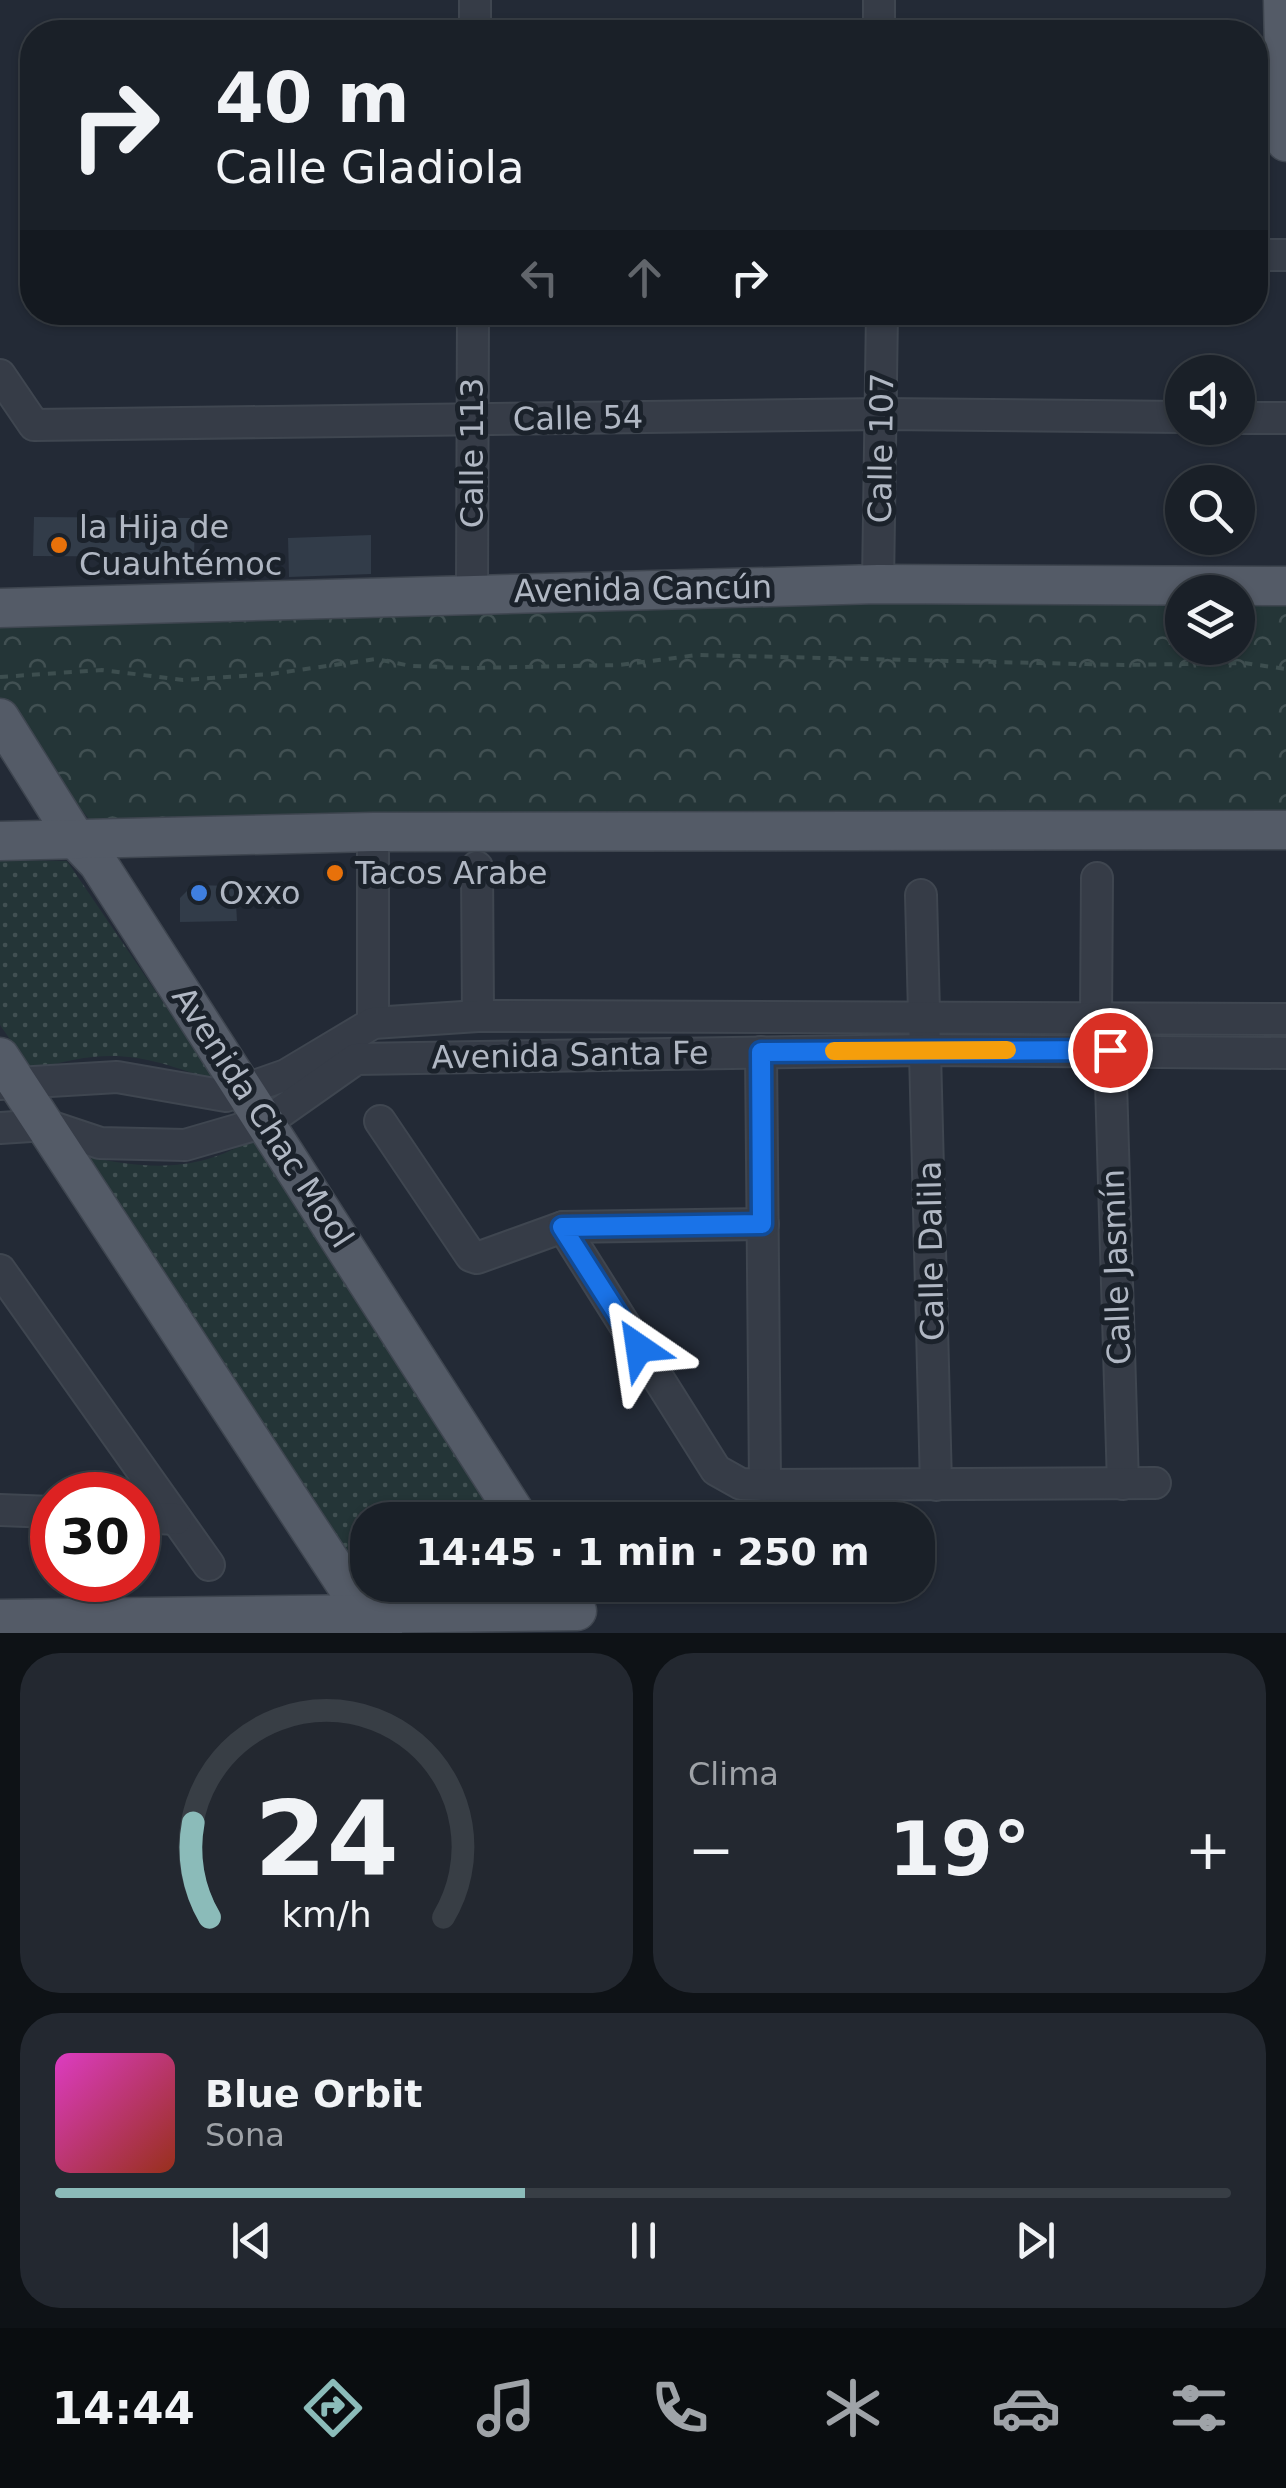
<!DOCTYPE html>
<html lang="es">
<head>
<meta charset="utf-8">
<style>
  :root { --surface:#1a2028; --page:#232830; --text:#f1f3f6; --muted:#9fa3a8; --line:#383e45; --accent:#8bbbb9 }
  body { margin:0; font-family:"DejaVu Sans",sans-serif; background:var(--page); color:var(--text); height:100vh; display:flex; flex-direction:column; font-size:38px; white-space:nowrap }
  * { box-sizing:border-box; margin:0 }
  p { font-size:32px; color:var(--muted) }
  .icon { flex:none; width:55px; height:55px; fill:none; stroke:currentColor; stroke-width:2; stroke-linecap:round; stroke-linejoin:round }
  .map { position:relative; height:1633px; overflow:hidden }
  .panel { display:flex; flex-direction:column; gap:20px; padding:20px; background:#0e1216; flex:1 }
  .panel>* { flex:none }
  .hud { position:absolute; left:20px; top:20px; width:1248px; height:305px; border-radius:40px; box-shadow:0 2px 8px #0004,0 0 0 2px var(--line); background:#1a2028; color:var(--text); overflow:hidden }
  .buttons { position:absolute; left:1165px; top:355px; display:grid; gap:20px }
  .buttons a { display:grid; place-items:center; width:90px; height:90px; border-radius:50%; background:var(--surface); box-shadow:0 2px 8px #0004,0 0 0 2px var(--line); font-size:50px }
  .speed { position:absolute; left:30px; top:1472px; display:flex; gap:20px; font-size:50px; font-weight:700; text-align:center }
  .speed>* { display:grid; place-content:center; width:130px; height:130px; border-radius:50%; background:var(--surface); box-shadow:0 2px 8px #0004,0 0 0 2px var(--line); line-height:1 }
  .speed .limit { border:15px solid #d22; background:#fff; color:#111 }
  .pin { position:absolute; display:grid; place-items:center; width:85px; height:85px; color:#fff; margin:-42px; border:5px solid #fff; border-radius:50%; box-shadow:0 2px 10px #0007 }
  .me { position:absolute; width:110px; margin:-55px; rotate:328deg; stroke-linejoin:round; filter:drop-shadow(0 0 8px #0008) }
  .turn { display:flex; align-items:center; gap:35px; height:210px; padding:0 30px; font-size:45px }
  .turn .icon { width:130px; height:130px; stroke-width:2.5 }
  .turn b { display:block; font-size:70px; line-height:85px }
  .lanes { display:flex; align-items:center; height:95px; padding:0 30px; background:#0003; justify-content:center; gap:50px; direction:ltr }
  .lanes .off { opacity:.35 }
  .big { font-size:75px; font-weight:800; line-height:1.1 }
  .panel .widget { flex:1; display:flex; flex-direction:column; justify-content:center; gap:15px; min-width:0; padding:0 35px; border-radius:40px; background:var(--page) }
  .panel .dial { align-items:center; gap:0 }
  .dial svg { height:260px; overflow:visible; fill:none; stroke:var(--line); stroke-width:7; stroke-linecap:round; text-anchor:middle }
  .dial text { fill:var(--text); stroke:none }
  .song { display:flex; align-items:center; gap:30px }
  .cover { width:120px; height:120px; border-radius:15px; background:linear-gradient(135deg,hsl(310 70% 55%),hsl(10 70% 35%)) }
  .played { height:10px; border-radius:5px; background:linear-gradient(90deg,var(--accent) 40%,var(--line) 40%) }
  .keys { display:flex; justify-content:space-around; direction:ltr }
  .heat { display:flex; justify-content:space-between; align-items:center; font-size:55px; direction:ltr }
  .panel .tiles { flex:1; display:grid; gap:20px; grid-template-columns:1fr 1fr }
  .widget:last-child { grid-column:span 2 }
  .trip { position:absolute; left:350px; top:1502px; width:585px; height:100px; border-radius:40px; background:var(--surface); box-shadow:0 2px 8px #0004,0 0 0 2px var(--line); font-weight:800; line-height:100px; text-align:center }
  .tabs { display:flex; height:160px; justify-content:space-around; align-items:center; background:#0a0d10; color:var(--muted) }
  .tabs .icon { width:70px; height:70px }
  .tabs .selected { color:var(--accent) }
  .tabs b { font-size:45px; color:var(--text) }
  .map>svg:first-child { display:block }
</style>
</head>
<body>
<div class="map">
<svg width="1286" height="1633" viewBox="0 0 1286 1633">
  <defs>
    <pattern id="grass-dots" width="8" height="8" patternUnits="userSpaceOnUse" patternTransform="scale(2.5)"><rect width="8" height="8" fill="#243537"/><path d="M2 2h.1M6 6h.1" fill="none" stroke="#415052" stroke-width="1.8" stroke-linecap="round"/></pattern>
    <pattern id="park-crowns" width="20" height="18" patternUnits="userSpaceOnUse" patternTransform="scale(2.5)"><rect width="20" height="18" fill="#243537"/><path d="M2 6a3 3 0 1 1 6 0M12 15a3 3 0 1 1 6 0" fill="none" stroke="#415052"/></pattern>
  </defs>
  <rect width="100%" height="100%" fill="#232a36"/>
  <g fill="url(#grass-dots)">
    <path d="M0,860L67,861L218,1083C144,1054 108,1046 32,1071L0,1025Z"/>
    <path d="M255,1137L507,1520H368V1585L89,1157C151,1170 201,1172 255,1137Z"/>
    <polygon points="368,1585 549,1585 544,1601 380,1604"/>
  </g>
  <path fill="url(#park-crowns)" fill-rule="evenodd" d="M1286,587V829L89,819L0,709V621ZM1182,592H1238V648H1182Z"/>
  <g fill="#323c49">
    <polygon points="34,517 195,518 194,557 33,556"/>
    <polygon points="371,535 371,574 289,577 288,538"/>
    <polygon points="193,885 235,886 237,921 180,922 180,898"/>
  </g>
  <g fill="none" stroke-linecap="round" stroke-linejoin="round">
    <g stroke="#3f4650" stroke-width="34">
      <g id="minor">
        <polyline points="879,0 879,32"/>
        <polyline points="475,32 475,0"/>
        <polyline points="1255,74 1286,74"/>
        <polyline points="1255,255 1286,255"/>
        <polyline points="0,375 34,425 883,414 1182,417"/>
        <polyline points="1238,418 1286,418"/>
        <polyline points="878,584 882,312"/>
        <polyline points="472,593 473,312"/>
        <polyline points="373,832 373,1023"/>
        <polyline points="477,867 478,1016"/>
        <polyline points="921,895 936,1485"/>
        <polyline points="1096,1018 1097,878"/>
        <polyline points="1110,1049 1123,1484"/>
        <polyline points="761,1052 765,1485"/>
        <polyline points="0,1084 117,1077 226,1096 286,1075 373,1023 478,1016 1286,1019"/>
        <polyline points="380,1121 471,1256 477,1258 563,1227 763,1224"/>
        <polyline points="0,1128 46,1125 100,1143 185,1145 268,1121 356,1059 926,1050 1286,1053"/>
        <polyline points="563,1227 716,1470 741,1484 765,1485 1155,1483"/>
        <polyline points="0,1270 209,1565"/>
        <polyline points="0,1510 52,1512"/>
        <polyline points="138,1517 176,1519"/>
      </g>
    </g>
    <g stroke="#3f4650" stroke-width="41">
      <g id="major">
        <polyline points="1283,0 1286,142"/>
        <polyline points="0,608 878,584 1286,586"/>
        <polyline points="0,718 77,841 98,863 520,1520"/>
        <polyline points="0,841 373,832 1286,830"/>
        <polyline points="0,1057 365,1614 383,1633"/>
        <polyline points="0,1619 577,1611"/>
      </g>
    </g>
    <polyline stroke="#3d4e4f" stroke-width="4" stroke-dasharray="8 8" stroke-linecap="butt" points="0,677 102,670 183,680 271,674 376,659 411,666 471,668 620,665 697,655 1124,665 1244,663 1286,669"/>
    <use href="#minor" stroke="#363c47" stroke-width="30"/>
    <use href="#major" stroke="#545b67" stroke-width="38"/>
  </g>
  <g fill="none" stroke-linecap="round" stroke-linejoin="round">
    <g stroke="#114b97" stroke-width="25">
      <polyline id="route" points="639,1348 562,1227 762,1224 761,1052 1110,1050"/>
    </g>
    <use href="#route" stroke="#1a73e8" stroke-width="18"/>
    <polyline stroke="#f59e0b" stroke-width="18" points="834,1051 1007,1050"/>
  </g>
  <g fill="#e8710a" stroke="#1b222b" stroke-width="4">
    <circle cx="59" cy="545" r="10"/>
    <circle cx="335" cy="873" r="10"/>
  </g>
  <circle fill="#3f7fe0" stroke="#1b222b" stroke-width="4" cx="199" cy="893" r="10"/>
  <g text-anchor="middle" stroke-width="10" stroke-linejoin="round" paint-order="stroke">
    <g font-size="32" fill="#b0b7c3" stroke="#1b222b">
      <text transform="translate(578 418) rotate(-1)" y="11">Calle 54</text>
      <text transform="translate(881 448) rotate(-89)" y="11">Calle 107</text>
      <text transform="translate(472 453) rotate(-90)" y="11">Calle 113</text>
      <text transform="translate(643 589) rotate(-1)" y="11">Avenida Cancún</text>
      <text transform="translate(570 1055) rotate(-1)" y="11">Avenida Santa Fe</text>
      <text transform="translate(263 1117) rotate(57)" y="11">Avenida Chac Mool</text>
      <text transform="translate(931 1251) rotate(-91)" y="11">Calle Dalila</text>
      <text transform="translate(1116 1267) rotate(-92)" y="11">Calle Jasmín</text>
    </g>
    <g font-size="32" fill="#b0b7c3" stroke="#1b222b" text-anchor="start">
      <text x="79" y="538">la Hija de<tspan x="79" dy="37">Cuauhtémoc</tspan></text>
      <text x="355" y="884">Tacos Arabe</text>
      <text x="219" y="904">Oxxo</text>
    </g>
  </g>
</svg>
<div class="buttons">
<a><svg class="icon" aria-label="sound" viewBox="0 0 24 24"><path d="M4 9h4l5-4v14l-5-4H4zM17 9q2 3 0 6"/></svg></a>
<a><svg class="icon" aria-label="search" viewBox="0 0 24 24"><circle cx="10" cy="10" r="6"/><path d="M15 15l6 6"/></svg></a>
<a><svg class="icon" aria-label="layers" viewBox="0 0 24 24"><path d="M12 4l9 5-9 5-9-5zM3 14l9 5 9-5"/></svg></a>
</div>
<div class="speed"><div class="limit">30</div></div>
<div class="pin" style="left:1110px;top:1050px;background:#d93025"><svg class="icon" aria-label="arrive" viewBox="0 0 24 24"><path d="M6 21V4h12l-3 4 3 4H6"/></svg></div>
<svg class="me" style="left:639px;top:1348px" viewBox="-20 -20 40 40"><path d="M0-17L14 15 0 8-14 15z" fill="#1a73e8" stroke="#fff" stroke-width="4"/></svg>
<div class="trip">14:45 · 1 min · 250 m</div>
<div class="hud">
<div class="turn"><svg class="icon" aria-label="right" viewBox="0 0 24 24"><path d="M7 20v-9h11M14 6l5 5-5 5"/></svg><div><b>40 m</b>Calle Gladiola</div></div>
<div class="lanes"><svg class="icon off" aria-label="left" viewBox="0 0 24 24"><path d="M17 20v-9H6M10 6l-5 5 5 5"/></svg><svg class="icon off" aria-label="ahead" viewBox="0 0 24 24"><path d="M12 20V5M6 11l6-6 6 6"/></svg><svg class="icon" aria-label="right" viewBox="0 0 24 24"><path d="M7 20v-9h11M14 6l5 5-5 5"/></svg></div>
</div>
</div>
<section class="panel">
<div class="tiles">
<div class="widget dial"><svg viewBox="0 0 100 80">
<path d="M14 69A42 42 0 1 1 86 69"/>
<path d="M14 69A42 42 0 0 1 9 40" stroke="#8bbbb9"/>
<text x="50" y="56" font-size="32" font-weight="700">24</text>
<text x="50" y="72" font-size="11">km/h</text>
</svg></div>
<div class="widget"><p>Clima</p>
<div class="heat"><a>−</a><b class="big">19°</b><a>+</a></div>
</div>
<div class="widget">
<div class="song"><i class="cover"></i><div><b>Blue Orbit</b><p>Sona</p></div></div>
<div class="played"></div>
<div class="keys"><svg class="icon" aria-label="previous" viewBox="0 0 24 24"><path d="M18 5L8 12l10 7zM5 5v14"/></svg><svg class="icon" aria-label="pause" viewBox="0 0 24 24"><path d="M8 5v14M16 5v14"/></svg><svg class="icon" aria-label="next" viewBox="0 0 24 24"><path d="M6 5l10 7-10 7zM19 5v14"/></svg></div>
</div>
</div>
</section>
<nav class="tabs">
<b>14:44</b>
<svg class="icon selected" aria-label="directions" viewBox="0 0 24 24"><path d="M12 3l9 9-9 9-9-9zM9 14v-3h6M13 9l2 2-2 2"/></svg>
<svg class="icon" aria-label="music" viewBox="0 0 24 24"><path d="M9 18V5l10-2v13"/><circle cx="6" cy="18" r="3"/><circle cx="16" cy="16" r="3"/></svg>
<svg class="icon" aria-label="phone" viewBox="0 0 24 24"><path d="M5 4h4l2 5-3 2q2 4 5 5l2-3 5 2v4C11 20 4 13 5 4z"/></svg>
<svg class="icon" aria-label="climate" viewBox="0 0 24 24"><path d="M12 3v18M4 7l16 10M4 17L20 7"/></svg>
<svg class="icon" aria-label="car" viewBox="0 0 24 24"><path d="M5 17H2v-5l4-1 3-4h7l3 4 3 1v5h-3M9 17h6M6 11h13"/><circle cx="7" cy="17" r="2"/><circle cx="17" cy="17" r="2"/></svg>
<svg class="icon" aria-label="filters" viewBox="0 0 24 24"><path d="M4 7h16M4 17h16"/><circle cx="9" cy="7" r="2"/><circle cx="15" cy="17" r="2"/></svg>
</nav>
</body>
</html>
